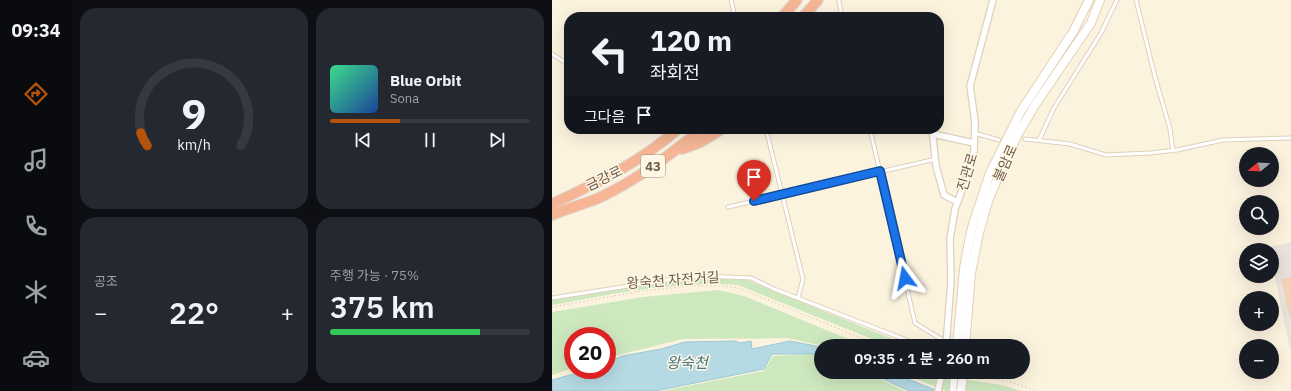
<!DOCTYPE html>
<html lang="ko">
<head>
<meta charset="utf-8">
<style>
  :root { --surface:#171b24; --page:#242831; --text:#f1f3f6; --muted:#9ea1a6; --line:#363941; --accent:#b45309 }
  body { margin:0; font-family:"IBM Plex Sans","Noto Sans KR",sans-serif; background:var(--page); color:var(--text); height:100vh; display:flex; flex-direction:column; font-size:15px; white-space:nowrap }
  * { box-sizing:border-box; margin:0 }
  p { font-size:13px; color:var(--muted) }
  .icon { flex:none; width:22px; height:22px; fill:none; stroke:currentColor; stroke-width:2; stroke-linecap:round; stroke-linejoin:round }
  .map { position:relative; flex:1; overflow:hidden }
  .details { display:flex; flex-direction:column; gap:8px; padding:8px; background:#0d0f14; width:480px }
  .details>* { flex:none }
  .hud { position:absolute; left:12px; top:12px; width:380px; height:122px; border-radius:16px; box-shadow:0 4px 16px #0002; background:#171b24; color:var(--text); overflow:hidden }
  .needle { width:26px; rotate:252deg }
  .buttons { position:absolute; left:687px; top:147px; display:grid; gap:8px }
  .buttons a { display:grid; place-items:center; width:40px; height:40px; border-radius:50%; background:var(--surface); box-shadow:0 4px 16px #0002; font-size:20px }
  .speed { position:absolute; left:12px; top:327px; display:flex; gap:8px; font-size:20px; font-weight:700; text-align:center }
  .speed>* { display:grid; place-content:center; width:52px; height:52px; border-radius:50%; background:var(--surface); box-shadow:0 4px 16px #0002; line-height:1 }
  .speed .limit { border:6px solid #d22; background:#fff; color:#111 }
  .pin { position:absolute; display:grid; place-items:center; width:34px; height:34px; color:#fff; margin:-41px -17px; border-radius:50% 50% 50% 0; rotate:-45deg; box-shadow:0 0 4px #0007 }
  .pin .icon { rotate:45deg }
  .me { position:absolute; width:44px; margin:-22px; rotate:347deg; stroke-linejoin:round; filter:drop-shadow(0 0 3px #0008) }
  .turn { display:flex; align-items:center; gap:14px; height:84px; padding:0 20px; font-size:18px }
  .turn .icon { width:52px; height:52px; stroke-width:2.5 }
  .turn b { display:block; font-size:28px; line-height:34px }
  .then { display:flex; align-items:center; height:38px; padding:0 20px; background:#0003; gap:8px; font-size:15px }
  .big { font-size:30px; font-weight:600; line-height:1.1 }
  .details .tile { flex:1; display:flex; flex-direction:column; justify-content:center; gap:6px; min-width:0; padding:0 14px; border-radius:16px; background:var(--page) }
  .details .dial { align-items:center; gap:0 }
  .dial svg { height:104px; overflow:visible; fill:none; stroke:var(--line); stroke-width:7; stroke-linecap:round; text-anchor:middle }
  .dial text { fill:var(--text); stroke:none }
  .song { display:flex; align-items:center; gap:12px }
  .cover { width:48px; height:48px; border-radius:6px; background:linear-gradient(135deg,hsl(150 70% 55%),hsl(220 70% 35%)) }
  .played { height:4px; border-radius:2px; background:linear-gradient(90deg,var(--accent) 35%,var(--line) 35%) }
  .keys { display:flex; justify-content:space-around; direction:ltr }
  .heat { display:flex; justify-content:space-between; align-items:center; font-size:22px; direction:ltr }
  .charge { height:6px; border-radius:3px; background:linear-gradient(90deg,#34c759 75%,var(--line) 0) }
  .details .tiles { flex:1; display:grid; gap:8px; grid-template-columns:repeat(2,1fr) }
  .trip { position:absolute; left:262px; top:339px; width:216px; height:40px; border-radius:20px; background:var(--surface); box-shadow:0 4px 16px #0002; font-weight:600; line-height:40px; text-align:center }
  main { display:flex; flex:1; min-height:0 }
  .dock { display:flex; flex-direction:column; width:72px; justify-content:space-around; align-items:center; background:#090b0e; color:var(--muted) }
  .dock .icon { width:28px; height:28px }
  .dock .selected { color:var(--accent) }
  .dock b { font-size:18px; color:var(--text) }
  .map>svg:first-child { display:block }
</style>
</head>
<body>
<main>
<nav class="dock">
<b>09:34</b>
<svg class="icon selected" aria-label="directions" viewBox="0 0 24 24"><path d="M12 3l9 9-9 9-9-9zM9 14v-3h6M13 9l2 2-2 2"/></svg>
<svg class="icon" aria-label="music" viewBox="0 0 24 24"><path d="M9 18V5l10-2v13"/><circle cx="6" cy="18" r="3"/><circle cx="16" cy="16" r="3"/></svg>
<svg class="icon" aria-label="phone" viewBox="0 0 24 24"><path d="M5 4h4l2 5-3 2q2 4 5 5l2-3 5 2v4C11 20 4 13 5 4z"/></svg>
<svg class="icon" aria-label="climate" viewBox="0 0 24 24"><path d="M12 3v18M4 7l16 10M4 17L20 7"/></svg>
<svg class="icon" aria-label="car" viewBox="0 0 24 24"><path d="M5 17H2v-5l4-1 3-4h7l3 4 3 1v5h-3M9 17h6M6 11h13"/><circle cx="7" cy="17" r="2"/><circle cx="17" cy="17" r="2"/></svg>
</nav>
<section class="details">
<div class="tiles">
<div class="tile dial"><svg viewBox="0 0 100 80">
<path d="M14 69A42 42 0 1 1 86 69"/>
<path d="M14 69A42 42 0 0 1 9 59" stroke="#b45309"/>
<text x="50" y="56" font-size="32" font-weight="700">9</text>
<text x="50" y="72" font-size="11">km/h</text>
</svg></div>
<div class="tile">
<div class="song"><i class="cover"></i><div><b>Blue Orbit</b><p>Sona</p></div></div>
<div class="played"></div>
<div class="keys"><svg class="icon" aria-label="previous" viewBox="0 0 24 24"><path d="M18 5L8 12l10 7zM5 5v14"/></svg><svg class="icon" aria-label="pause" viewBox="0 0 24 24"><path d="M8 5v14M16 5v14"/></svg><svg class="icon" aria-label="next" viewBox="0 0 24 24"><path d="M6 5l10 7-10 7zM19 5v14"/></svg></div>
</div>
<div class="tile"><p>공조</p>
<div class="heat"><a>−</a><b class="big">22°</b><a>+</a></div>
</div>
<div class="tile"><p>주행 가능 · 75%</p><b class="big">375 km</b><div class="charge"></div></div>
</div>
</section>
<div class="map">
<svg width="739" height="391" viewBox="0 0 739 391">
  <rect width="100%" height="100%" fill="#fcf3df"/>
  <polygon fill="#eae3db" points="739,242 739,354 720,263 720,250 717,250 717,247"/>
  <g fill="#cde8bf">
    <path d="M150,278L195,280L358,346H337L186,285C124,280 62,294 0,305V300L78,287Z"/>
    <polygon points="166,290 192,296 313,346 271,346 236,338 130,339 55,358 55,336 21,336 21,368 0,375 0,312 91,297"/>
    <polygon points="265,354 269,356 269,372 314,372 353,391 110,391 212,371 221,356"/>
    <polygon points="347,372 376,372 382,375 450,385 469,391 394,391"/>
  </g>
  <g fill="#b5dae4" stroke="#9bc9d6">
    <polygon points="183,341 188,343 199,341 200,349 238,341 269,347 269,354 220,354 212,369 103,391 0,391 0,380 36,370 55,370 55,363 70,356 109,349 133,342"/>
    <polygon points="317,372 338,372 386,391 357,391"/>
  </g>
  <polygon fill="#f1d2b7" points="739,277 739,315 737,315 729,279"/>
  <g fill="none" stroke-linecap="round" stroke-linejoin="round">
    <g stroke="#dfcfbc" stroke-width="5">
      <g id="lane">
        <polyline points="179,0 183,17"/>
        <polyline points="584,0 603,77 618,129 621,151"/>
        <polyline points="287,1 290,17"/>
        <polyline points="0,54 17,65"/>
        <polyline points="214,129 251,279 246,298"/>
        <polyline points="318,129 363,323 394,342"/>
        <polyline points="422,133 447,140"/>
        <polyline points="473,139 518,144 554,155 598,153 625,150 671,140 739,138"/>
        <polyline points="487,140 502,108 549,33 565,0"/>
        <polyline points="176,207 384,159"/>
        <polyline points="0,298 127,278 152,276 199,278 222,289 370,346"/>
      </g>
    </g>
    <g stroke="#dfcfbc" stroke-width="8">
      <g id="street">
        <polyline points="380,129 384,166 392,195 405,202"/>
        <polyline points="381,134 422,143"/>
        <polyline points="394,346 399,281 398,239 403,209 420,163 422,150 423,122 418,86 441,0"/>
        <polyline points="386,391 390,372"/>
      </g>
    </g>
    <g stroke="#e4d0ba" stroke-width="10">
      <g id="secondary">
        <polyline points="405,346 412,269 417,241 421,224 438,173 469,111 521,32 537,0"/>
        <polyline points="413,346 419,273 427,233 436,201 449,170 466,134 483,105 539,23 548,0"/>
        <polyline points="402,391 403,372"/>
      </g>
    </g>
    <g stroke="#e0dad7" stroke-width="12">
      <g id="highway">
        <polyline points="230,17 245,0"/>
        <polyline points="251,17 266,0"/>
        <polyline points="130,149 149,142 170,129"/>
        <path d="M0,204C47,182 87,163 126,129"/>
        <path d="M0,215C16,208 33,204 49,197C86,179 118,155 150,129"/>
      </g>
    </g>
    <g stroke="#d5b59b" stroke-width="1" stroke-dasharray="1 3" stroke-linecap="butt">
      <polyline points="0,307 90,291 138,286 171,286 186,288 204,295 329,346"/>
      <polyline points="419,375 455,381 485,391"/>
    </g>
    <use href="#lane" stroke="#fff" stroke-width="3"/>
    <use href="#street" stroke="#fff" stroke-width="5.5"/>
    <use href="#secondary" stroke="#fff" stroke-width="8"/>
    <use href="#highway" stroke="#f6b696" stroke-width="10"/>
    <g stroke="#e4d0ba" stroke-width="10" stroke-linecap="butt">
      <polyline id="secondary-bridge" points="409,391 411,372"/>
    </g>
    <use href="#secondary-bridge" stroke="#fff" stroke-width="8"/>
  </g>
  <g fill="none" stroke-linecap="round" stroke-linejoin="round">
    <g stroke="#114b97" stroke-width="10">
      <polyline id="route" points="202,201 328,171 353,278"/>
    </g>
    <use href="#route" stroke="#1a73e8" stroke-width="7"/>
  </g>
  <g text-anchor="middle" stroke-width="3" stroke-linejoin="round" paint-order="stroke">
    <rect fill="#fff7e5" stroke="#9c8877" stroke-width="1" x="89" y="155" width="24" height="22" rx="3"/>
    <g font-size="13" font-weight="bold" fill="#715948">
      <text x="101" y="171">43</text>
    </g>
    <g font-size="14" fill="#715948" stroke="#fff7e5">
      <text transform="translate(453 163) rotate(-66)" y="5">불암로</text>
      <text transform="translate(415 172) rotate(-73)" y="5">진관로</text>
      <text transform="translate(52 178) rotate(-26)" y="5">금강로</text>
      <text transform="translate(121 280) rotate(-4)" y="5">왕숙천 자전거길</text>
    </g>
    <g font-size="15" font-style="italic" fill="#427585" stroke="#fff7e5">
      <text x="135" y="368">왕숙천</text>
    </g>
  </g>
</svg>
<div class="buttons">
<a><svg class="needle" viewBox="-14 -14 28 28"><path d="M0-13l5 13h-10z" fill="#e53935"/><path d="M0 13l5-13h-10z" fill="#9ea1a6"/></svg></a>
<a><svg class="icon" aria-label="search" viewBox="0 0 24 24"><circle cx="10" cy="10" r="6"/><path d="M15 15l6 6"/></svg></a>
<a><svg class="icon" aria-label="layers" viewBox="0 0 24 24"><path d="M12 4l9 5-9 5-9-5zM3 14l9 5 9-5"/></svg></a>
<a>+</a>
<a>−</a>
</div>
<div class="speed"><div class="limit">20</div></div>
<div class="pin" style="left:202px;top:201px;background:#d93025"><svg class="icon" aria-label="arrive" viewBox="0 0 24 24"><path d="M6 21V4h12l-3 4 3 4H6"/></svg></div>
<svg class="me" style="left:353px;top:278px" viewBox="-20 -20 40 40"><path d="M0-17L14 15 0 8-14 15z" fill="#1a73e8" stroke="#fff" stroke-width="4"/></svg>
<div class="trip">09:35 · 1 분 · 260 m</div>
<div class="hud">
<div class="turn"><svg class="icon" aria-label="left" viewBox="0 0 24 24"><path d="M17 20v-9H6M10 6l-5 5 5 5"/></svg><div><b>120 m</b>좌회전</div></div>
<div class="then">그다음<svg class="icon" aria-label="arrive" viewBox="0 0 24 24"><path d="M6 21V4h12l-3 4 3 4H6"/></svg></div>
</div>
</div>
</main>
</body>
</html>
